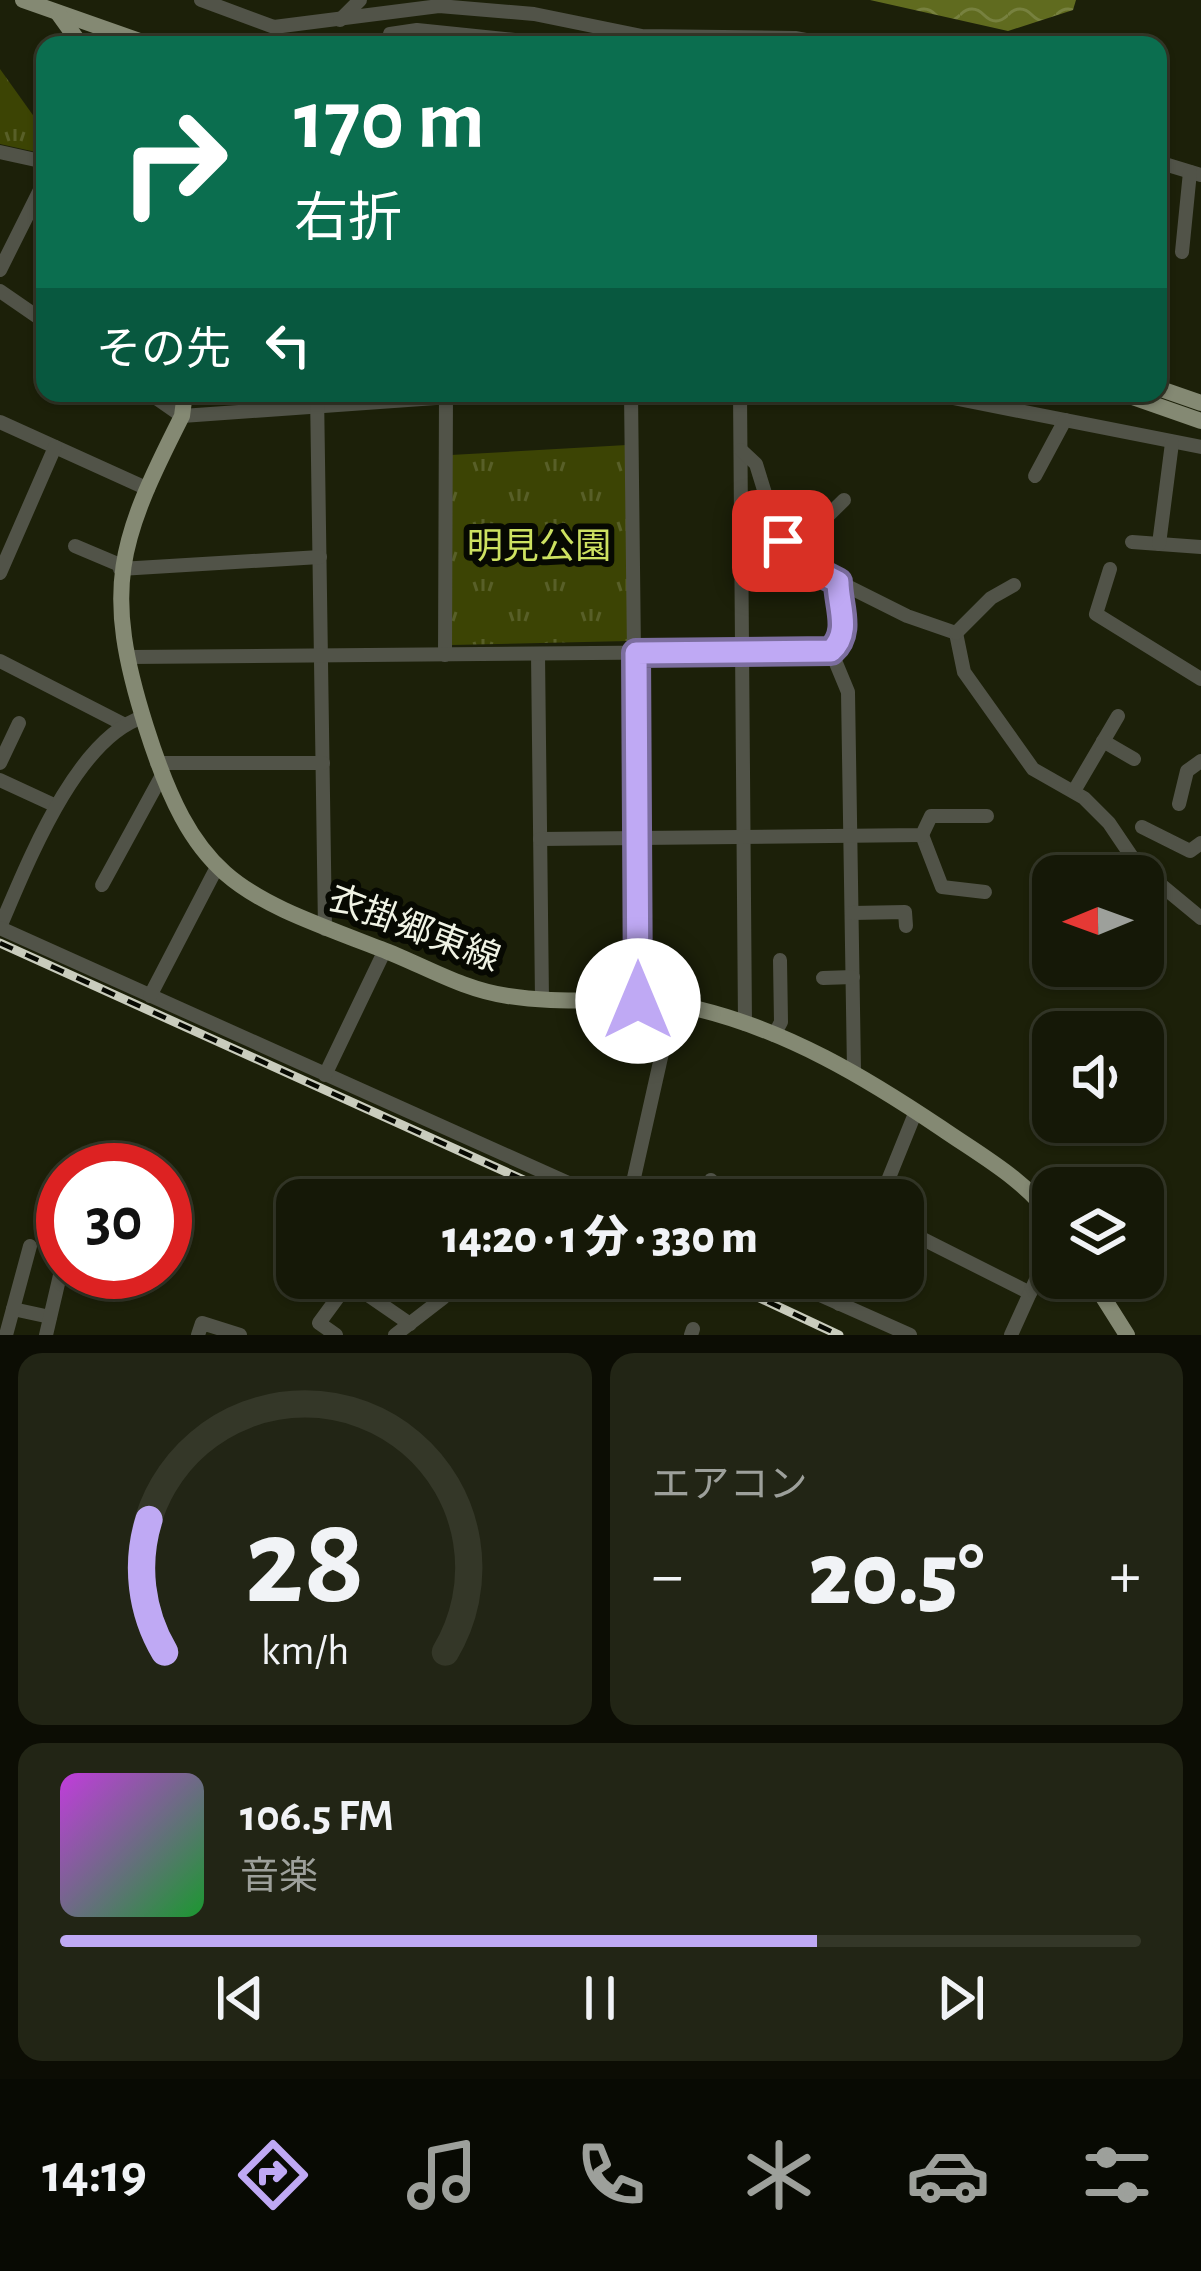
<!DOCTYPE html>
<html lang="ja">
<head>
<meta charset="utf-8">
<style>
  :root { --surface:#151807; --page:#222515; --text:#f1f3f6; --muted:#9da09b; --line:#343728; --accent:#bfa9f4 }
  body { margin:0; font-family:"Alegreya Sans","Noto Sans JP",sans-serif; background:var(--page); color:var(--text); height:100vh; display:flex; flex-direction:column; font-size:45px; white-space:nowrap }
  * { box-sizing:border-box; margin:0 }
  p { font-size:39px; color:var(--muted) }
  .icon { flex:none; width:66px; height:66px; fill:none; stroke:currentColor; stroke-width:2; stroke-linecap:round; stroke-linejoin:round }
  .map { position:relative; height:1335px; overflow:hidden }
  .sheet { display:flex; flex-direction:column; gap:18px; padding:18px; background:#0c0d04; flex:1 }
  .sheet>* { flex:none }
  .banner { position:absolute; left:36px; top:36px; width:1131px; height:366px; border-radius:24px; box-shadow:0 3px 9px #0004,0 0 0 3px var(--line); background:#0b6e4f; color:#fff; overflow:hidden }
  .needle { width:78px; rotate:269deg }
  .buttons { position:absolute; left:1032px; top:855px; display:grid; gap:24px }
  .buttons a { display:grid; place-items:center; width:132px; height:132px; border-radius:24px; background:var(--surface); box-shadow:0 3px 9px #0004,0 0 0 3px var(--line); font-size:60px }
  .speed { position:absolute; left:36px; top:1143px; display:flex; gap:24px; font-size:60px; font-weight:700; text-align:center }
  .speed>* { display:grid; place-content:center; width:156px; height:156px; border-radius:50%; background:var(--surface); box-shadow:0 3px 9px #0004,0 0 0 3px var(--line); line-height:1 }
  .speed .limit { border:18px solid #d22; background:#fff; color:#111 }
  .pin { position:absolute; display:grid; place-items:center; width:102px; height:102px; color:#fff; margin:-51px; border-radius:24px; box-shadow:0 6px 18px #0006 }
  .me { position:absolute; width:132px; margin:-66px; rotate:0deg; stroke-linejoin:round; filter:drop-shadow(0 0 9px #0008) }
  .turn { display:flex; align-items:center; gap:42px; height:252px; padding:0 60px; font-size:54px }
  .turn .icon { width:156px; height:156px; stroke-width:2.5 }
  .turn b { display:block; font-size:84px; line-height:102px }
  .then { display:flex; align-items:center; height:114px; padding:0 60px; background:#0003; gap:24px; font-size:45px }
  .big { font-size:90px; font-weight:800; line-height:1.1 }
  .sheet .tile { flex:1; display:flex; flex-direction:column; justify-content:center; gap:18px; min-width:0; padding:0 42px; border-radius:24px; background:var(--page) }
  .sheet .dial { align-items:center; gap:0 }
  .dial svg { height:312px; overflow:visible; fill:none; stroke:var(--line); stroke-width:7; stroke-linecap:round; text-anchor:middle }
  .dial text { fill:var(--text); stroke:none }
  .song { display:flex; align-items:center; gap:36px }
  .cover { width:144px; height:144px; border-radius:18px; background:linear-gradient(135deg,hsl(290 70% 55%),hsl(130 70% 35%)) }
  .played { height:12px; border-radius:6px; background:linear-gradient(90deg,var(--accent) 70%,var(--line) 70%) }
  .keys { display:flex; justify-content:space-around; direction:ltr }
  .heat { display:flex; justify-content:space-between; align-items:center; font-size:66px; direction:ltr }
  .sheet .tiles { flex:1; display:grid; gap:18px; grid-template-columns:1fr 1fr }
  .tile:last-child { grid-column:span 2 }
  .trip { position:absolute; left:276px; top:1179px; width:648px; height:120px; border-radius:24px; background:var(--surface); box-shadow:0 3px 9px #0004,0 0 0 3px var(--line); font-weight:800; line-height:120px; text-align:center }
  .tabs { display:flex; height:192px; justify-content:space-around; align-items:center; background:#080a03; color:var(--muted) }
  .tabs .icon { width:84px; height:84px }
  .tabs .active { color:var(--accent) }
  .tabs b { font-size:54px; color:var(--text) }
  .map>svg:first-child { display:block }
</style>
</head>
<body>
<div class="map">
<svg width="1201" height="1335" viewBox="0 0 1201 1335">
  <defs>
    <pattern id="grass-tufts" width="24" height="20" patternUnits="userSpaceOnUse" patternTransform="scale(3)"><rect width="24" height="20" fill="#3c4404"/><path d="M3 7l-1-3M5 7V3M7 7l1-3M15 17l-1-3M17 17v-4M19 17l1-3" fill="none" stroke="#585f28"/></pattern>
    <pattern id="water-waves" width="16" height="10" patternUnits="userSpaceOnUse" patternTransform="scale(3)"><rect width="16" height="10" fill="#606b1f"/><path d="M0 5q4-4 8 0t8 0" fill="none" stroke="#77813f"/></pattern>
  </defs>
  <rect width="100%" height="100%" fill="#1c2009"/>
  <g fill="url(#grass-tufts)">
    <polygon points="0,69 45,132 45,154 0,144"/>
    <polygon points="627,445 628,641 451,645 451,455"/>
  </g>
  <polygon fill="url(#water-waves)" points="870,0 1076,0 1073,10 1008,31"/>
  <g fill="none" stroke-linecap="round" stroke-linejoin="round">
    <g stroke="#515348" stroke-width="14">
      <polyline points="201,0 274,27 439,6 534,14 642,36 795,38 832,45"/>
      <polyline points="340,20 360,0"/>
      <polyline points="387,45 390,34 417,30 563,45"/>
      <polyline points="0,152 45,162"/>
      <polyline points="1158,162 1201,175"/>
      <polyline points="1182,252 1190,172"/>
      <polyline points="0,270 45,180"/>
      <polyline points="0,291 45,322"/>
      <polyline points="149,393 182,416 506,393"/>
      <polyline points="317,393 325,929"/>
      <polyline points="631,393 638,1001"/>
      <polyline points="740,393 745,1024"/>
      <polyline points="860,393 948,397 1201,447"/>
      <polyline points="0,422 148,489"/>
      <polyline points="741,450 756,464 776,529 799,562 907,616 956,633 964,672 1033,769 1084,798 1109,823 1138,866 1201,918"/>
      <polyline points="1035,476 1065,420"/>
      <polyline points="1132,542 1201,547"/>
      <polyline points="1159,544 1172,443"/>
      <polyline points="75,546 120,565"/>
      <polyline points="791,552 844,500"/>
      <polyline points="120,569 320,557"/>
      <polyline points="1110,569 1096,614 1201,679"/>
      <polyline points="0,573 55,447"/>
      <polyline points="956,633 991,598 1014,585"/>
      <path d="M831,651C852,632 838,606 839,582"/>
      <polyline points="538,654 542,1000"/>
      <polyline points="445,655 446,393"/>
      <polyline points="129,657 831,651 848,692 854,1071"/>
      <polyline points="0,661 123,724"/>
      <polyline points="1103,741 1134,759"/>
      <polyline points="0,763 19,723"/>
      <polyline points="157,763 323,763"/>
      <polyline points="0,780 54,805"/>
      <polyline points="1074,791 1118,716"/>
      <polyline points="1179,804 1187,771 1201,761"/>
      <polyline points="1142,827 1190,851 1201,843"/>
      <polyline points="922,835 942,887 985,892"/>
      <polyline points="540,839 922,835 931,816 987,816"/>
      <polyline points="102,885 161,777"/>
      <polyline points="852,913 905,912 906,926"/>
      <path d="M0,927C27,865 75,739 143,717"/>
      <polyline points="0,928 606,1200"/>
      <polyline points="823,978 853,977"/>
      <polyline points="150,996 216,869"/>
      <polyline points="774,1035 781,1022 780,960"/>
      <polyline points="325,1075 385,950"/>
      <polyline points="629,1200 673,1004"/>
      <polyline points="701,1200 711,1180"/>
      <polyline points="880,1200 916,1111"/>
      <polyline points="903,1229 1030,1293"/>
      <polyline points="782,1278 910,1335"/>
      <polyline points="349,1282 410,1324"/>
      <polyline points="839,1304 849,1278"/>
      <polyline points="13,1309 50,1317"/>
      <polyline points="6,1335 30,1246"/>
      <polyline points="46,1335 61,1271"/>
      <polyline points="198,1335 202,1323 240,1335"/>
      <polyline points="336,1335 319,1323 352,1278"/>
      <polyline points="395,1335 443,1298 457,1278"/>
      <polyline points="691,1335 693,1329"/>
      <polyline points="1011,1335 1053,1242"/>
    </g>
    <g stroke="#848973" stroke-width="16">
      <polyline points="23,0 151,45"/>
      <polyline points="58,13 81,45"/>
      <polyline points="1158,388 1201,403"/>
      <path d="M185,393L182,416C118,542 102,588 146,727C195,882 237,894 381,949C423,965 463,990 508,996C571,1006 636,994 698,1009C788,1031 865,1077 941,1128C980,1155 1026,1180 1053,1219"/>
      <polyline points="1121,393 1201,421"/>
      <polyline points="1091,1278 1127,1335"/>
    </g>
    <g stroke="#c9ccbd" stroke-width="9">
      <g id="rail">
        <polyline points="0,943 568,1200"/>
        <polyline points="717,1278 839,1335"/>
      </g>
    </g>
    <use href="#rail" stroke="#070902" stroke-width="4.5" stroke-dasharray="14" stroke-linecap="butt"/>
  </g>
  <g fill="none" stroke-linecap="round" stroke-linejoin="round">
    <g stroke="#7c6e9f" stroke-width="30">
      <path id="route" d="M638,1001L636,653L831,651C852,632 838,606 838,582L799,562L783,541"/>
    </g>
    <use href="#route" stroke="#bfa9f4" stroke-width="21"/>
  </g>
  <g text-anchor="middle" stroke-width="12" stroke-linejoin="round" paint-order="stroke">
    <g font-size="36" fill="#cde161" stroke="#070902">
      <text x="539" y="558">明見公園</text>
    </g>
    <g font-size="36" fill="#f0f3e5" stroke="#070902">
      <text transform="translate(415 927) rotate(21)" y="13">衣掛郷東線</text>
    </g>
  </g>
</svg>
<div class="buttons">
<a><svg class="needle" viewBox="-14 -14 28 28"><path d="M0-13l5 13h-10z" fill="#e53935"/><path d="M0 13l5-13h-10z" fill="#9da09b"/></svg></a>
<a><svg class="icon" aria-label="sound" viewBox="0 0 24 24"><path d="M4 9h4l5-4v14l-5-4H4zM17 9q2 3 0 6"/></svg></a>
<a><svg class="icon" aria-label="layers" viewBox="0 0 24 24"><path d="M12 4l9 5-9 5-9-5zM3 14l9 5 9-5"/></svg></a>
</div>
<div class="speed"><div class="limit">30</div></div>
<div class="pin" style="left:783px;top:541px;background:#d93025"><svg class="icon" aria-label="arrive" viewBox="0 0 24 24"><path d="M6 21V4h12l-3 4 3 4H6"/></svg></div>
<svg class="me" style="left:638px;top:1001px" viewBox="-20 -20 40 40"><circle r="19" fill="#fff"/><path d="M0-13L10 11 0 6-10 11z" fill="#bfa9f4"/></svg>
<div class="trip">14:20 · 1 分 · 330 m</div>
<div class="banner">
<div class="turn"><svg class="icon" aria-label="right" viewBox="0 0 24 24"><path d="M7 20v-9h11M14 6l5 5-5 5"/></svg><div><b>170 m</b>右折</div></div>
<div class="then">その先<svg class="icon" aria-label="left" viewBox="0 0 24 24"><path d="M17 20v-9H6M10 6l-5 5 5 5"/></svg></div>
</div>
</div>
<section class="sheet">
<div class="tiles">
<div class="tile dial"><svg viewBox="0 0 100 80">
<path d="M14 69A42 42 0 1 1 86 69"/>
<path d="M14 69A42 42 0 0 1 10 35" stroke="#bfa9f4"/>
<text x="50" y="56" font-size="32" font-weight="700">28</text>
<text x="50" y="72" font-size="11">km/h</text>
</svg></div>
<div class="tile"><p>エアコン</p>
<div class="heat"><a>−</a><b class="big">20.5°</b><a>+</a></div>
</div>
<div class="tile">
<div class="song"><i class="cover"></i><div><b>106.5 FM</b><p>音楽</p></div></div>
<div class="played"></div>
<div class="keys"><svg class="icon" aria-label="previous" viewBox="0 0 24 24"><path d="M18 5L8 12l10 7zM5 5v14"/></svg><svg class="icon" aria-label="pause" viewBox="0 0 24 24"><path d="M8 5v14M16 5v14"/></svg><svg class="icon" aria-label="next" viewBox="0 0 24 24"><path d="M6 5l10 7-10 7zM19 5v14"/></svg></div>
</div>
</div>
</section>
<nav class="tabs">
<b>14:19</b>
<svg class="icon active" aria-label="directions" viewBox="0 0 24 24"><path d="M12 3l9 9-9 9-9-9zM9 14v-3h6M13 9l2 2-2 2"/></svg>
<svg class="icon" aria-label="music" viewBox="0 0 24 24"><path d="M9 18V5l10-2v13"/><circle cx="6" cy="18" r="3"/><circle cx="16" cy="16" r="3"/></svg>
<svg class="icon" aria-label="phone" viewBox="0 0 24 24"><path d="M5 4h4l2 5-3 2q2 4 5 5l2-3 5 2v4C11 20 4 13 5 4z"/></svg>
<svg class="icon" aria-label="climate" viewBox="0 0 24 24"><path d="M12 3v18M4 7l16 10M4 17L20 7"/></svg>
<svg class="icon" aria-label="car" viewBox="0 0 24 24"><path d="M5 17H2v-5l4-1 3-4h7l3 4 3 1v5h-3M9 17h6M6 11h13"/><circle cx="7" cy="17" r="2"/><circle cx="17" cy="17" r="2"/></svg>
<svg class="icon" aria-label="filters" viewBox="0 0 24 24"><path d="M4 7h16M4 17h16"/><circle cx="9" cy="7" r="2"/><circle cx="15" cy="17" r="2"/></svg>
</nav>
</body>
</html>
